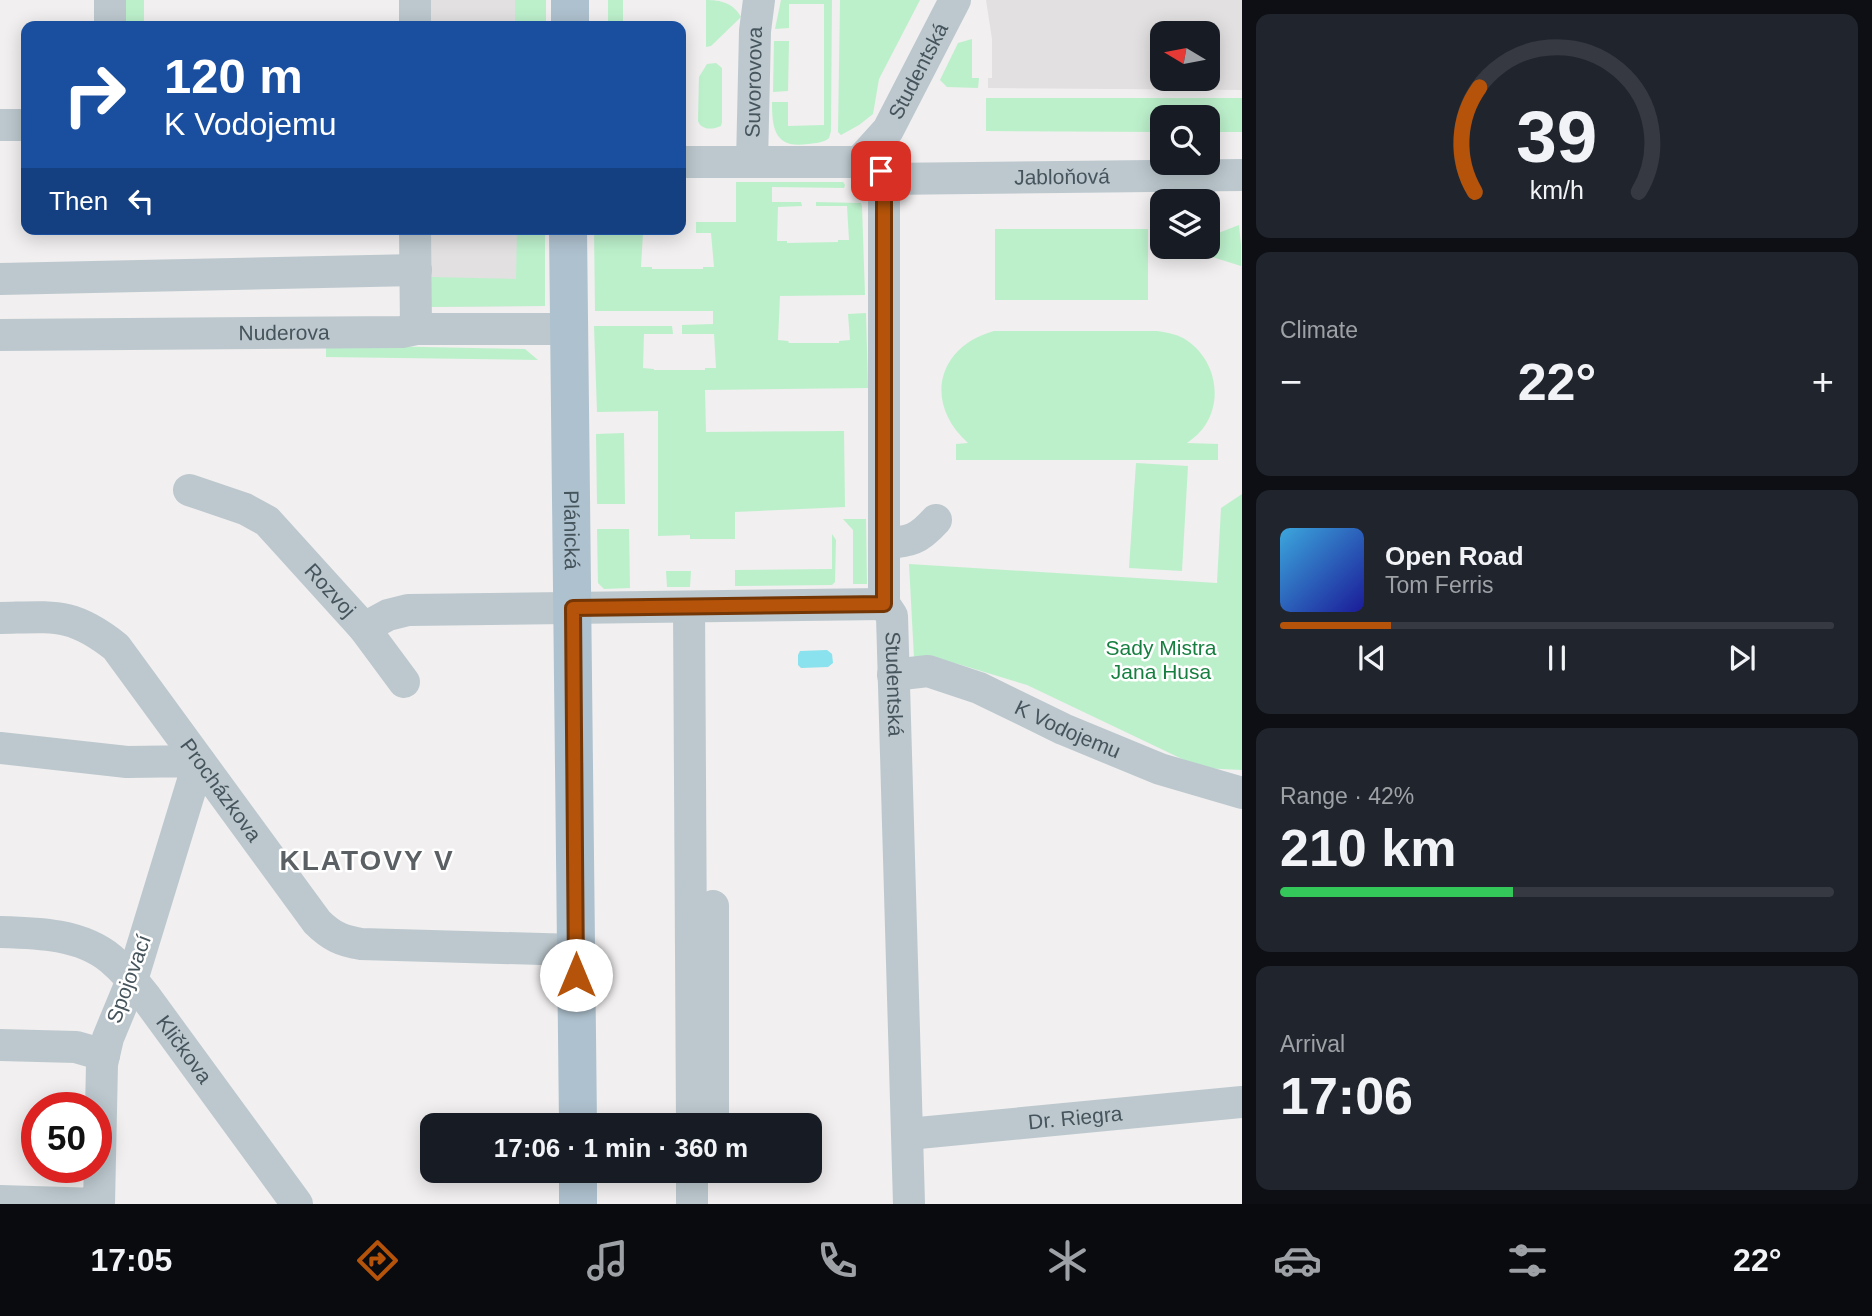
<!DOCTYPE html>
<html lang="en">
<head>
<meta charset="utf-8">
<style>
  :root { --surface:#171b24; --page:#20242c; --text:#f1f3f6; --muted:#9ea1a6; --line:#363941; --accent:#b45309 }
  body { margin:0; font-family:Arial,sans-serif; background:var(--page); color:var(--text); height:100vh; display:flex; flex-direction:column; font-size:26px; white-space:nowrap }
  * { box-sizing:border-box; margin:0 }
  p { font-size:23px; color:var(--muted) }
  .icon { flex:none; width:38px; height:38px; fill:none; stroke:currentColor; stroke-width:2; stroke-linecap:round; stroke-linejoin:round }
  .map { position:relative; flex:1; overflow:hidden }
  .details { display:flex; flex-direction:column; gap:14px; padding:14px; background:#0d0f14; width:630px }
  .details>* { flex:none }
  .top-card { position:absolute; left:21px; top:21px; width:665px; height:214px; border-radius:14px; box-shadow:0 4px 18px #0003; background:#1a4fa0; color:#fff; overflow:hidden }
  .needle { width:46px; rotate:280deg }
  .tools { position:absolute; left:1150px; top:21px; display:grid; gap:14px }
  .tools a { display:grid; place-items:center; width:70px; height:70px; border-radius:14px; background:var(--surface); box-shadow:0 4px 18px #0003; font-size:35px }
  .speed { position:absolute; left:21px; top:1092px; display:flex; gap:14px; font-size:35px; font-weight:700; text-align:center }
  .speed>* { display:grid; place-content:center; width:91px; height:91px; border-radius:50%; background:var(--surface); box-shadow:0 4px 18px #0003; line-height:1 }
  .speed .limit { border:10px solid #d22; background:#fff; color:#111 }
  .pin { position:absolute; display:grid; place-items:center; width:60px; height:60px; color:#fff; margin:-30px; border-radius:14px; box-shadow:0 4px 10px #0006 }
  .me { position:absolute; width:77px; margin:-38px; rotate:0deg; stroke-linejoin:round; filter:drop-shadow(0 0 5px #0008) }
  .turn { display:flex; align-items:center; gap:24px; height:147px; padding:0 28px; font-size:32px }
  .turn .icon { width:91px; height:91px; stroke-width:2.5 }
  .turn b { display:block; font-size:49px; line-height:60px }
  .then { display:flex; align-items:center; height:66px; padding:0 28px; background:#0003; gap:14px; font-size:26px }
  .big { font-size:52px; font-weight:600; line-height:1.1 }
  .details .widget { flex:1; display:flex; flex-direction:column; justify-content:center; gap:10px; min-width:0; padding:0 24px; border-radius:14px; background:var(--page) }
  .details .dial { align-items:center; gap:0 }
  .dial svg { height:182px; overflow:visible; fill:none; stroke:var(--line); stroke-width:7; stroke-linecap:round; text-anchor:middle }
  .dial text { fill:var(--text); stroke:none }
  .song { display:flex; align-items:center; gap:21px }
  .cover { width:84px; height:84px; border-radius:10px; background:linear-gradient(135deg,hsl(200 70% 55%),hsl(240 70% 35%)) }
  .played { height:7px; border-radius:4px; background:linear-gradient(90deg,var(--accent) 20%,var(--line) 20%) }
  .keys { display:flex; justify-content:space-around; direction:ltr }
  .heat { display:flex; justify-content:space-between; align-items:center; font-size:38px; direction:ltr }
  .charge { height:10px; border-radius:5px; background:linear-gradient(90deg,#34c759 42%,var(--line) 0) }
  .trip { position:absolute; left:420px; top:1113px; width:402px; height:70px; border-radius:14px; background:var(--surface); box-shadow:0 4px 18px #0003; font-weight:600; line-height:70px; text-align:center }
  .tab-bar { display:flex; height:112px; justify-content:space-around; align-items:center; background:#090b0e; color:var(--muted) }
  .tab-bar .icon { width:49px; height:49px }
  .tab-bar .current { color:var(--accent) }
  .tab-bar b { font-size:32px; color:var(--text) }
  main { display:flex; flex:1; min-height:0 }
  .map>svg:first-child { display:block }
</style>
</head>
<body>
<main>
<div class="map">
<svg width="1242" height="1204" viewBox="0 0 1242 1204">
  <rect width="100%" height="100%" fill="#f1efef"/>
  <g fill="#e2e0e1" fill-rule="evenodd">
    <rect x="431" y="0" width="115" height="26"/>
    <path d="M986,0H1242V90L988,88V78H992V39ZM1162,33H1208V79H1162Z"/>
    <polygon points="430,229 545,229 545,306 430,307"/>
  </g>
  <g fill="#bcf0cb">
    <rect x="117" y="0" width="27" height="26"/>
    <rect x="515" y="0" width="31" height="26"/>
    <rect x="608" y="0" width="15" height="26"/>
    <path d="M706,0C721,0 733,3 741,17L711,46L706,47Z"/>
    <path d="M781,0H832L831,131L829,138C823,143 816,143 808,144C775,149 772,129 772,102H788V126L824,125V4H789V28L775,29Z"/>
    <polygon points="840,0 920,0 879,79 873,114 859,125 841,135 838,132"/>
    <polygon points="972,39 972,78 979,78 978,88 947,87 940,80 958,43"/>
    <polygon points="774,41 789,41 788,91 773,92"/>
    <path d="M716,63L722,68V122L721,126C712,130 701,130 698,121L699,77L707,64Z"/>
    <polygon points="986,98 1242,98 1242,132 1208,132 1208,117 1162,117 1162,132 986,131"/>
    <polygon points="736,182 843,182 845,185 844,188 772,187 772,202 801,202 802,206 778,207 777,241 787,241 787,243 838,242 838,240 849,240 847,206 816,206 816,202 861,203 862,206 865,295 780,296 778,340 788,341 789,343 839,343 839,341 850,340 848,314 866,313 868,388 705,390 706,432 844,431 845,507 735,512 735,539 690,539 690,535 658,536 658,411 597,412 594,326 672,326 673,334 644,334 643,368 654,369 654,370 705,370 705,368 716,368 714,334 682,334 682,325 713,324 713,311 595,311 594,229 673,229 673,233 643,233 641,267 652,267 652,269 703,269 703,267 714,267 711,233 696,233 696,222 736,222"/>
    <polygon points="1239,225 1241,245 1241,266 1187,249 1187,251 1179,251 1179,247 1208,247 1208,237"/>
    <polygon points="517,229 545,229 545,306 430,307 430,277 516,279"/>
    <rect x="995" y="229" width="153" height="71"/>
    <path d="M994,331H1157C1166,332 1175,334 1183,338C1213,355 1224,395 1206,424C1201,432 1194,438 1187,443L1218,444V460H956V444L968,443C924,404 936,347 994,331Z"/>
    <polygon points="326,345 525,349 538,360 326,357"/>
    <polygon points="624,433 625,504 597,504 596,434"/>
    <polygon points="1136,463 1188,466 1182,571 1129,568"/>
    <polygon points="1242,494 1242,770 1201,768 1027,685 958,664 914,658 909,564 1217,583 1221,508"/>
    <polygon points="843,519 866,519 867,584 853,584 853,530"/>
    <polygon points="597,529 629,529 630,588 604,589 598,583"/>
    <polygon points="832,534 836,540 835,582 832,585 735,586 735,570 832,569"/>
    <polygon points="666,571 691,571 690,587 667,587"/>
  </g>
  <polygon fill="#89e2ed" points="827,650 832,654 833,663 828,667 801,668 798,665 798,655 800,651"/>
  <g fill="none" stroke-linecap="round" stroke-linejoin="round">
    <g stroke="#bcc8ce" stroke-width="32">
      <polyline points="110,26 110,0"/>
      <polyline points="415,26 415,0"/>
      <polyline points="0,125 26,125"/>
      <path id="s1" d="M860,161L888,130L955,0"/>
      <path id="s2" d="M681,162H869C878,166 881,170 884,179V604L892,616L909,1204"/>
      <path id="s3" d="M752,162L755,31L759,0"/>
      <path id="s4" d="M884,179L1242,175"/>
      <polyline points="415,229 416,329"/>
      <polyline points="0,279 416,270"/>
      <path id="s5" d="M0,335L402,332L416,329H568"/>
      <path id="s6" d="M189,490L245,509L267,521L364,628L388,615L408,610L884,604"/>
      <path d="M884,544C911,541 918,540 936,520"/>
      <polyline points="689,607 692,1125"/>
      <path id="s7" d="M0,618C54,617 72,612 116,647L317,922C331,936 342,941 361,944L576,950"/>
      <polyline points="364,628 404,682"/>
      <path id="s8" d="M893,675L928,671L979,688L1063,729L1160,769L1242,793"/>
      <polyline points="0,748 127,762 199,761 132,980 108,1038 102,1064 99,1204 0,1201"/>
      <path id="s9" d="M0,932C38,933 81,934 111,959C124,970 135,983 145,996L297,1204"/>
      <polyline points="0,1045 76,1047 104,1055"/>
      <polyline points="713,1113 713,906"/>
      <path id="s10" d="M908,1134L1242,1102"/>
      <polyline points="692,1171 692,1204"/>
    </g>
    <g stroke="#aec1ce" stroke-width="38">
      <polyline points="570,26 570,0"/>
      <path id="s11" d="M568,229L578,1125"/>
      <polyline points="578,1171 578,1204"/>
    </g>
  </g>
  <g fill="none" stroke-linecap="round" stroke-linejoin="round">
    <g stroke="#753606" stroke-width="18">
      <polyline id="route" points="576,975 573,608 884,604 884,179 881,171"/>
    </g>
    <use href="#route" stroke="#b45309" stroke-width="12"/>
  </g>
  <g text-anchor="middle" stroke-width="5" stroke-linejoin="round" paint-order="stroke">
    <g font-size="21" fill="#46545c" stroke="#fff">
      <text dy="7" stroke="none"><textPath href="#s1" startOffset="108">Studentská</textPath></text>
      <text dy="7" stroke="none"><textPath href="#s3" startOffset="80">Suvorovova</textPath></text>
      <text dy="7" stroke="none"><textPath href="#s4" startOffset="178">Jabloňová</textPath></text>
      <text dy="7" stroke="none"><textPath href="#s5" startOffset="284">Nuderova</textPath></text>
      <text dy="7" stroke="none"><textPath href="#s11" startOffset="301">Plánická</textPath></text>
      <text dy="7" stroke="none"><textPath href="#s6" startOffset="178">Rozvoj</textPath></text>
      <text dy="7" stroke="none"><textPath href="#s2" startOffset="719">Studentská</textPath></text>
      <text dy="7" stroke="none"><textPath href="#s8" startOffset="187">K Vodojemu</textPath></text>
      <text dy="7" stroke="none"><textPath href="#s7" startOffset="301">Procházkova</textPath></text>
      <text transform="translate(129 979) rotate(-70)" y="7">Spojovací</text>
      <text dy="7" stroke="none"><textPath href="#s9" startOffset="233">Kličkova</textPath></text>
      <text dy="7" stroke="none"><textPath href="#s10" startOffset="168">Dr. Riegra</textPath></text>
    </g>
    <g font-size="21" fill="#167f40" stroke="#fff">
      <text x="1161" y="655">Sady Mistra<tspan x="1161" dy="24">Jana Husa</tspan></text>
    </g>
    <g font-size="28" font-weight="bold" letter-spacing="2" fill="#5b6064" stroke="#fff">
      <text x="367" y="870">KLATOVY V</text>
    </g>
  </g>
</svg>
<div class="tools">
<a><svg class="needle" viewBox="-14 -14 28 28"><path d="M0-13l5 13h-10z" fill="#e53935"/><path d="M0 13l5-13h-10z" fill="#9ea1a6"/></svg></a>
<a><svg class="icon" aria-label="search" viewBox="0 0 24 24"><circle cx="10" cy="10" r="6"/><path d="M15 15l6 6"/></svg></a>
<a><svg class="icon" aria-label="layers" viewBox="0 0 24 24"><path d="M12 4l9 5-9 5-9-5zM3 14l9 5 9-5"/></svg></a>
</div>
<div class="speed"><div class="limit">50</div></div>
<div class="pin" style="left:881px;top:171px;background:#d93025"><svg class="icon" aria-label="arrive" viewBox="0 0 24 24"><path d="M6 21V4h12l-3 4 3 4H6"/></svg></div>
<svg class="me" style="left:576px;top:975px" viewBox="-20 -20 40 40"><circle r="19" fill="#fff"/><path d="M0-13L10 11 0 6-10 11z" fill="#b45309"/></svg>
<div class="trip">17:06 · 1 min · 360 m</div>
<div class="top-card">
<div class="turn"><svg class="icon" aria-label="right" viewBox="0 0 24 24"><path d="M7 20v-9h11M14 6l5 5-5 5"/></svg><div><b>120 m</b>K Vodojemu</div></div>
<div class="then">Then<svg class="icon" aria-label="left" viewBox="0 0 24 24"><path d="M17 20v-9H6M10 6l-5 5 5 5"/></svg></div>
</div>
</div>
<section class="details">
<div class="widget dial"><svg viewBox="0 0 100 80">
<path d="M14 69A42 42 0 1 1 86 69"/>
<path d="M14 69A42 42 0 0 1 16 23" stroke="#b45309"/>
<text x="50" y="56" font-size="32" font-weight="700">39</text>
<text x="50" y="72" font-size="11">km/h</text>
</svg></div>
<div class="widget"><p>Climate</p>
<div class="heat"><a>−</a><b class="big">22°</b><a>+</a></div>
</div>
<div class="widget">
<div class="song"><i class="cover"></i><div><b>Open Road</b><p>Tom Ferris</p></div></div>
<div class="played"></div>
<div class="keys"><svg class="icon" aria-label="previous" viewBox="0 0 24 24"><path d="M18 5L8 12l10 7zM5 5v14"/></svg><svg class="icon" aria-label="pause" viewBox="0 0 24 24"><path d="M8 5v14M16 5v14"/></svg><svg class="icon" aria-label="next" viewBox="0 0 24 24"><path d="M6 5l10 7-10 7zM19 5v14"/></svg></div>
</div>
<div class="widget"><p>Range · 42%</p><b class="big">210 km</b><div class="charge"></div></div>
<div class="widget"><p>Arrival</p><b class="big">17:06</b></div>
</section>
</main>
<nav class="tab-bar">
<b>17:05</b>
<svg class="icon current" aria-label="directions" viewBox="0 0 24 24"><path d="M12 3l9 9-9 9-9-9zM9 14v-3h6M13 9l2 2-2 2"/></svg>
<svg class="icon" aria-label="music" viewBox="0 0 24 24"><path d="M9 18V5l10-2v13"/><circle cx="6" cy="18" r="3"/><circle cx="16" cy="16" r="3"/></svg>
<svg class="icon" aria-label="phone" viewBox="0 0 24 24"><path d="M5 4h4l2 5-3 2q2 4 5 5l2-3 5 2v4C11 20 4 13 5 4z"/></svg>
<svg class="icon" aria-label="climate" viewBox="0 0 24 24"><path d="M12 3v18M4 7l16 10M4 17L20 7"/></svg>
<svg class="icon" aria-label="car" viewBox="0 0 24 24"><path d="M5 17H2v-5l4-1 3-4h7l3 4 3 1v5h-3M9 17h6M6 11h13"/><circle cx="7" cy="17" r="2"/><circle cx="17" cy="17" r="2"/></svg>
<svg class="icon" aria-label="filters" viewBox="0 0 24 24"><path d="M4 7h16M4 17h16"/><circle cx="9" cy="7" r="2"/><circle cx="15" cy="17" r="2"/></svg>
<b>22°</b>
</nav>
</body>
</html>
